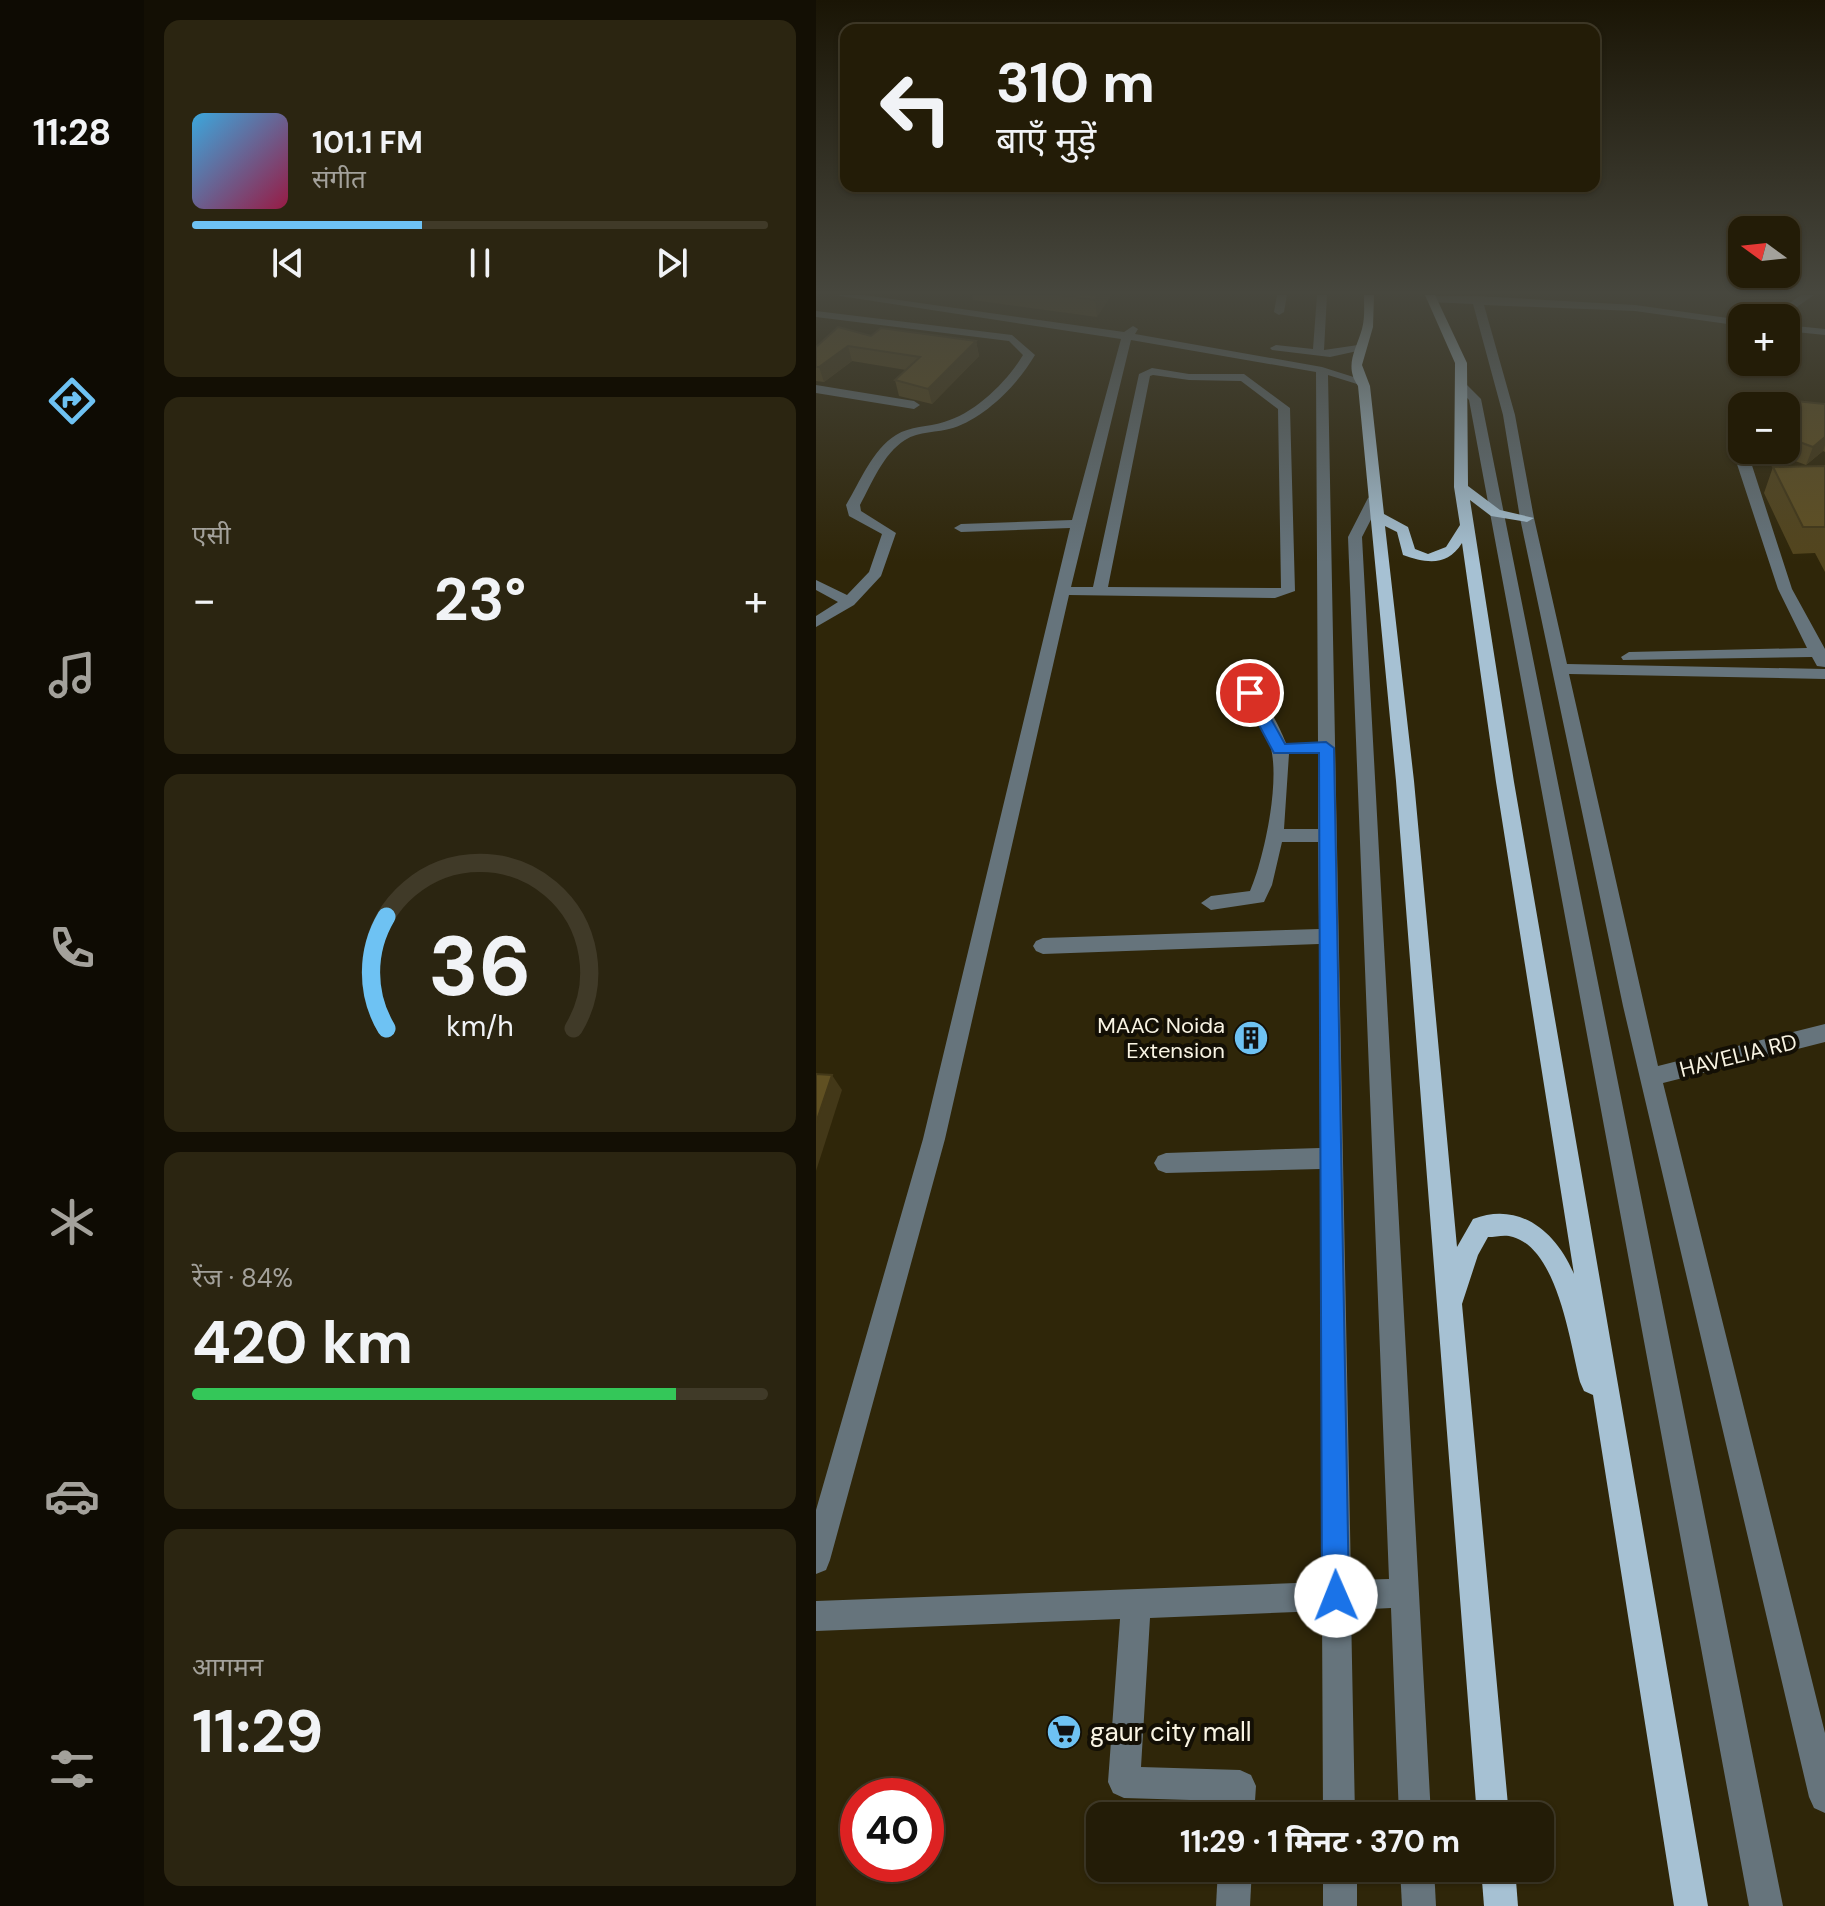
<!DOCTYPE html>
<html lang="hi">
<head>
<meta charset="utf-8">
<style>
  :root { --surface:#231c07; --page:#2b2511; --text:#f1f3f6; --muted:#a3a19b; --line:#403a28; --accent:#6ec2f3 }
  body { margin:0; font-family:"DM Sans","Noto Sans Devanagari",sans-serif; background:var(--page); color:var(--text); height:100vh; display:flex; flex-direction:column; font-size:30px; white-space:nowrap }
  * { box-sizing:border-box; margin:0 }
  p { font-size:26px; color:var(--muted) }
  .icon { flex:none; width:44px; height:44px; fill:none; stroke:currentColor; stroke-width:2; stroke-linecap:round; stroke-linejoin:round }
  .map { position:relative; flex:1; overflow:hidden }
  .sheet { display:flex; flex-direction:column; gap:20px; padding:20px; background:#130f04; width:672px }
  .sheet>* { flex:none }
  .guide { position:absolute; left:24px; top:24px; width:760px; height:168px; border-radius:16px; box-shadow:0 2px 6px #0004,0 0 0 2px var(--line); background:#231c07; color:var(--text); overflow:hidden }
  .needle { width:52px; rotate:285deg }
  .fabs { position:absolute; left:912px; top:216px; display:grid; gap:16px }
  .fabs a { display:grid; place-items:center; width:72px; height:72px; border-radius:16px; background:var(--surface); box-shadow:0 2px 6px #0004,0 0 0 2px var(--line); font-size:40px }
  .speed { position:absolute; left:24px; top:1778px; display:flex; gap:16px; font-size:40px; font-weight:700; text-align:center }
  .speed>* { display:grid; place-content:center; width:104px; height:104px; border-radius:50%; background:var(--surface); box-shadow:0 2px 6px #0004,0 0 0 2px var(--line); line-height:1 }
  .speed .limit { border:12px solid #d22; background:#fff; color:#111 }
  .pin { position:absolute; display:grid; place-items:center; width:68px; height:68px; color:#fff; margin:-34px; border:4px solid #fff; border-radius:50%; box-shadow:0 2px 8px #0007 }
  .me { position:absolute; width:88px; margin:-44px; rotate:359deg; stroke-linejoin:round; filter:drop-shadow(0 0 6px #0008) }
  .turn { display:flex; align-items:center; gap:28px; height:168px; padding:0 24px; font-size:36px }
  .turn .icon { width:104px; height:104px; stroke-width:2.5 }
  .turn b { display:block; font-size:56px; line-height:68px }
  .big { font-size:60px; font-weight:700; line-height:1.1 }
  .sheet .widget { flex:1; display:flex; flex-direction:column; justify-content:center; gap:12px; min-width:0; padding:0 28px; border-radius:16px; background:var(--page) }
  .sheet .dial { align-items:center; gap:0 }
  .dial svg { height:208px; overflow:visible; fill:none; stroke:var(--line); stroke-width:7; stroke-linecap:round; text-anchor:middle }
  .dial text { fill:var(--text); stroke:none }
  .song { display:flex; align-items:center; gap:24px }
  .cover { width:96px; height:96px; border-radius:12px; background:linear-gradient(135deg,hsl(200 70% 55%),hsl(340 70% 35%)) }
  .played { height:8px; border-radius:4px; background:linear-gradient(90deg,var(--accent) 40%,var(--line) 40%) }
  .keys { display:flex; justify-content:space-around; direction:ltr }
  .heat { display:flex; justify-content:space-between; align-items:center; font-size:44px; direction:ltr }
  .charge { height:12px; border-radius:6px; background:linear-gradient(90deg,#34c759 84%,var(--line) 0) }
  .trip { position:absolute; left:270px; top:1802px; width:468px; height:80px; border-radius:16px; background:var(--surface); box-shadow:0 2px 6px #0004,0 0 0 2px var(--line); font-weight:700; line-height:80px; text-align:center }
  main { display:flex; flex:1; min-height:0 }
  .dock { display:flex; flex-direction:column; width:144px; justify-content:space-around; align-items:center; background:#0e0b03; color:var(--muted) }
  .dock .icon { width:56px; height:56px }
  .dock .active { color:var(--accent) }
  .dock b { font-size:36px; color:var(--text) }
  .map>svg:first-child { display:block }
</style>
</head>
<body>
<main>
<nav class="dock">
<b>11:28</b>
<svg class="icon active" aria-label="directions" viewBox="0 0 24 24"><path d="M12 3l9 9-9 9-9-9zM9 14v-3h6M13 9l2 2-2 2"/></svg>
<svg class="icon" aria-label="music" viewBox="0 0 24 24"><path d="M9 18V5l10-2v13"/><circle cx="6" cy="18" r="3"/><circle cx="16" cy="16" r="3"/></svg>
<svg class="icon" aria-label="phone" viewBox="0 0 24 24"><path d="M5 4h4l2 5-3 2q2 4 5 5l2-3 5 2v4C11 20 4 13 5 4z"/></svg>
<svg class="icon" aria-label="climate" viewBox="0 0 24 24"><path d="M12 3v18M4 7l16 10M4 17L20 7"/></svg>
<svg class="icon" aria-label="car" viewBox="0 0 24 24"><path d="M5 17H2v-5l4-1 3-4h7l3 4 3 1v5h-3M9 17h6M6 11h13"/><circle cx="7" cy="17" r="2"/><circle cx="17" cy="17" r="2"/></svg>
<svg class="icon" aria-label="filters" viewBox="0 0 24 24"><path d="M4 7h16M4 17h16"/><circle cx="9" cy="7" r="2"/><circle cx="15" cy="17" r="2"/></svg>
</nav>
<section class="sheet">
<div class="widget">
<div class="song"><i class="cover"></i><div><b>101.1 FM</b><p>संगीत</p></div></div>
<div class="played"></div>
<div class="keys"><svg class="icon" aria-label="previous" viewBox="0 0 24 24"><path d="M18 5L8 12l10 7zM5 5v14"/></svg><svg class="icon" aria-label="pause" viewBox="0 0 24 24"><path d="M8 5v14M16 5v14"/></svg><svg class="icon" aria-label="next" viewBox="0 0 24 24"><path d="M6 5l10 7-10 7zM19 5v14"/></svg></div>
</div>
<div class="widget"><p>एसी</p>
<div class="heat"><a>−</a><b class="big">23°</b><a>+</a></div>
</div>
<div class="widget dial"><svg viewBox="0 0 100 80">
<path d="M14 69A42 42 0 1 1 86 69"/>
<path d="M14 69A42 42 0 0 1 14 26" stroke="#6ec2f3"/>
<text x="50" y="56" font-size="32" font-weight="700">36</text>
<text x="50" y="72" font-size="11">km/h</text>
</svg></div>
<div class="widget"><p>रेंज · 84%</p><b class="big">420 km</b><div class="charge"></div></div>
<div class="widget"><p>आगमन</p><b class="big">11:29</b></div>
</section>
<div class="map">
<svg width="1009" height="1906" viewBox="0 0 1009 1906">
  <rect width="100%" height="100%" fill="#2f2609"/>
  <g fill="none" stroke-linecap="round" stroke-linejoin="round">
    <g fill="#66747c" fill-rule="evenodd">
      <path d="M18,295H48L308,332L317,326L322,329L319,334L506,367L547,380L541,384L512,375L535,1580L573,1579L532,537L552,498L559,494L566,498L546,537L615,1816H583L575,1608L535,1610L539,1816H507L506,1611L334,1618L325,1767L424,1770L435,1775L440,1786L438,1816H406L407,1801L308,1798L297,1793L292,1782L304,1619L0,1631V1601L506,1582L504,1169L350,1173L342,1170L338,1163L342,1156L350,1153L504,1148L503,944L227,954L220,951L217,946L220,941L227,938L503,929L502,842H466L456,885L448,902L395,910L385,903L395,896L434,891C448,859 465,779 454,745C447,721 431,707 416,690L418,686C444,682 462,724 470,743H502L500,372L315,340L255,587H277L323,374L336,368L373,374H428L474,408L479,591L459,598L253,595L129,1139L14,1560L10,1570L0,1574V1510L107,1139L254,528L145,532L138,528L145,524L256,520L305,339ZM337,375L373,380L425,381L462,409L465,588L292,587L334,376ZM473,754H502V829H468Z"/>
      <polygon points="461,295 471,295 468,312 463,315 458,312"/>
      <polygon points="501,295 511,295 508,350 542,345 546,346 546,350 514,357 456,350 454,348 460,345 497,349"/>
      <polygon points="985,295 998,295 965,318 953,318"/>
      <polygon points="661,296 819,305 926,320 926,326 819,311 668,305 699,415 718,518 751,664 1009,669 1009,679 753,674 842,1066 1009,1024 1009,1042 847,1083 1009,1733 1009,1813 998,1808 993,1797 807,1006 704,518 687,415 657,304 615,302 610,299 615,296"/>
      <path d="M0,311L196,335L219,355C202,384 170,417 137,428C121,433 103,431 89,440C67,454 56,483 44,505L45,511L80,533L65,576L38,605L0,627V616L22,602L0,590V580L31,595L53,572L66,534L33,516L30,505C44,482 56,450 80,435C94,426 112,427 128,422C158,414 191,382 207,355L193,341L0,317Z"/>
      <polygon points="970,325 1009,329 1009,335 970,331"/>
      <polygon points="640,382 648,382 665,399 967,1906 933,1906 653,400 640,386"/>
      <polygon points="0,385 98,401 104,405 98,409 0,393"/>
      <polygon points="926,440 926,450 931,450 976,589 1009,649 1009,667 1001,666 996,657 807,660 805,657 813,652 991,648 962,589 918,455 920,444"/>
      <polygon points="402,1868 436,1868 434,1906 400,1906"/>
      <rect x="507" y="1868" width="34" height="38"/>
      <polygon points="584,1868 618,1868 620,1906 586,1906"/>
    </g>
    <g fill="#a6c1d3" fill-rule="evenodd">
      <path d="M548,295H558L557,327L546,365L554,386L568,514L592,527L599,549L612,554L630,547L644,525L638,487L639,363L609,295H619L651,363L652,486L684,510L718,518L711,522L675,516L654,500L698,782L892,1906H858L777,1395L768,1391L764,1382C754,1343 742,1250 697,1237C689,1234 680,1237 672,1237L662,1255L646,1304L693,1816H661L580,781L542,386C528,366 540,350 546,329C549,318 548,307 548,295ZM569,526L581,532L587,555C610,563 631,567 646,543L680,782L758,1274C740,1232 704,1201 657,1219L641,1247L598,781Z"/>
      <polygon points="665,1868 699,1868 702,1906 668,1906"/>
    </g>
  </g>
  <g fill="#53451d">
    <polygon points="156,295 295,295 281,317 157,300"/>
    <polygon points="55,336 160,341 163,356 116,404 83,396 79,380 90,370 36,361 8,382 0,381 0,347"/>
    <polygon points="1009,404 1009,452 1007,451 990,465 949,450 970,450 970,408"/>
    <polygon points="1009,466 1009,572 999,553 977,554 948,493 957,467"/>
  </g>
  <g fill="#433818">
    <polygon points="282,295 295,295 281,317 279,300"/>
    <polygon points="160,341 163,356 116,404 112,389"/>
    <polygon points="32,346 36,361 8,382 3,367"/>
    <polygon points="1009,437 1009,445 1007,451 990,465 997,447"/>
    <polygon points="16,1075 26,1090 0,1171 0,1123"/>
  </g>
  <g fill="#605022" stroke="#433818" stroke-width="2">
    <polygon points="243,295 282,295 279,300"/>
    <polygon points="22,327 55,336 65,328 160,341 112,389 79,380 104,357 32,346 3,367 0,367 0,347"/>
    <polygon points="979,401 1009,404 1009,437 997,447 970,437 970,408"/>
    <polygon points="1009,466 1009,527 987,527 957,467"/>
    <polygon points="0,1074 16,1075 0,1123"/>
  </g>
  <linearGradient id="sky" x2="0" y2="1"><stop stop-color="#1a1505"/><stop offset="0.52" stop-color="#47473e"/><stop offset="1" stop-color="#47473e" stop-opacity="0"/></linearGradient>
  <rect width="1009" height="562" fill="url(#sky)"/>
  <polygon fill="#1a73e8" stroke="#114b97" stroke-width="2" points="428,690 439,690 469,744 510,742 518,748 533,1596 529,1605 520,1609 510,1605 506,1596 503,753 458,753 426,693"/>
  <defs>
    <g id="building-disc" transform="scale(1.8)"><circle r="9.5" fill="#6ec2f3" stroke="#130f05"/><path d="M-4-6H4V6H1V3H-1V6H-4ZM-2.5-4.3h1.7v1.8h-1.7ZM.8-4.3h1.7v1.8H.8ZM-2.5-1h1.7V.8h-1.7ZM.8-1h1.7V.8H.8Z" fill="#111"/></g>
    <g id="supermarket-disc" transform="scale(1.8)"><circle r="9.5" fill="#6ec2f3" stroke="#130f05"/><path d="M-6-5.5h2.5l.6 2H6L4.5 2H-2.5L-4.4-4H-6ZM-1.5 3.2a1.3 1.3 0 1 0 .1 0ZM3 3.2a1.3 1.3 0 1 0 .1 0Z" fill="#111"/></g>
  </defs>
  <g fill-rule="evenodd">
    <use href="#building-disc" x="435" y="1038"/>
    <use href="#supermarket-disc" x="248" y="1732"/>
  </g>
  <g text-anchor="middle" stroke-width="8" stroke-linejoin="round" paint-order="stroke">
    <g font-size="22" fill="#f9f4e3" stroke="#130f05" text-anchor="end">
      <text x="409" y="1033">MAAC Noida<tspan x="409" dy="25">Extension</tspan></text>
    </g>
    <g font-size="22" fill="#f9f4e3" stroke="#130f05">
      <text transform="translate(922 1055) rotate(-14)" y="8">HAVELIA RD</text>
    </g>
    <g font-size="26" fill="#f9f4e3" stroke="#130f05" text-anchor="start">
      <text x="274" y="1741">gaur city mall</text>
    </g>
  </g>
</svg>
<div class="fabs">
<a><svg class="needle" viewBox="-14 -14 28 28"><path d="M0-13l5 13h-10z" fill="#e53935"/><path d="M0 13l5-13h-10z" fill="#a3a19b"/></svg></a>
<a>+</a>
<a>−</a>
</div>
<div class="speed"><div class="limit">40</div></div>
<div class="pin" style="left:434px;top:693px;background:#d93025"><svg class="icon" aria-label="arrive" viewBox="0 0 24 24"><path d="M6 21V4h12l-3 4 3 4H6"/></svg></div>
<svg class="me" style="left:520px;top:1596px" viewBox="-20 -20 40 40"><circle r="19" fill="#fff"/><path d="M0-13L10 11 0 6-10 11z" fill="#1a73e8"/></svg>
<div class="trip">11:29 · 1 मिनट · 370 m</div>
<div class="guide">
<div class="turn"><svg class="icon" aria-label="left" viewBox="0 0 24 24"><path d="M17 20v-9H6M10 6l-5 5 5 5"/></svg><div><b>310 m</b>बाएँ मुड़ें</div></div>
</div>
</div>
</main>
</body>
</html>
